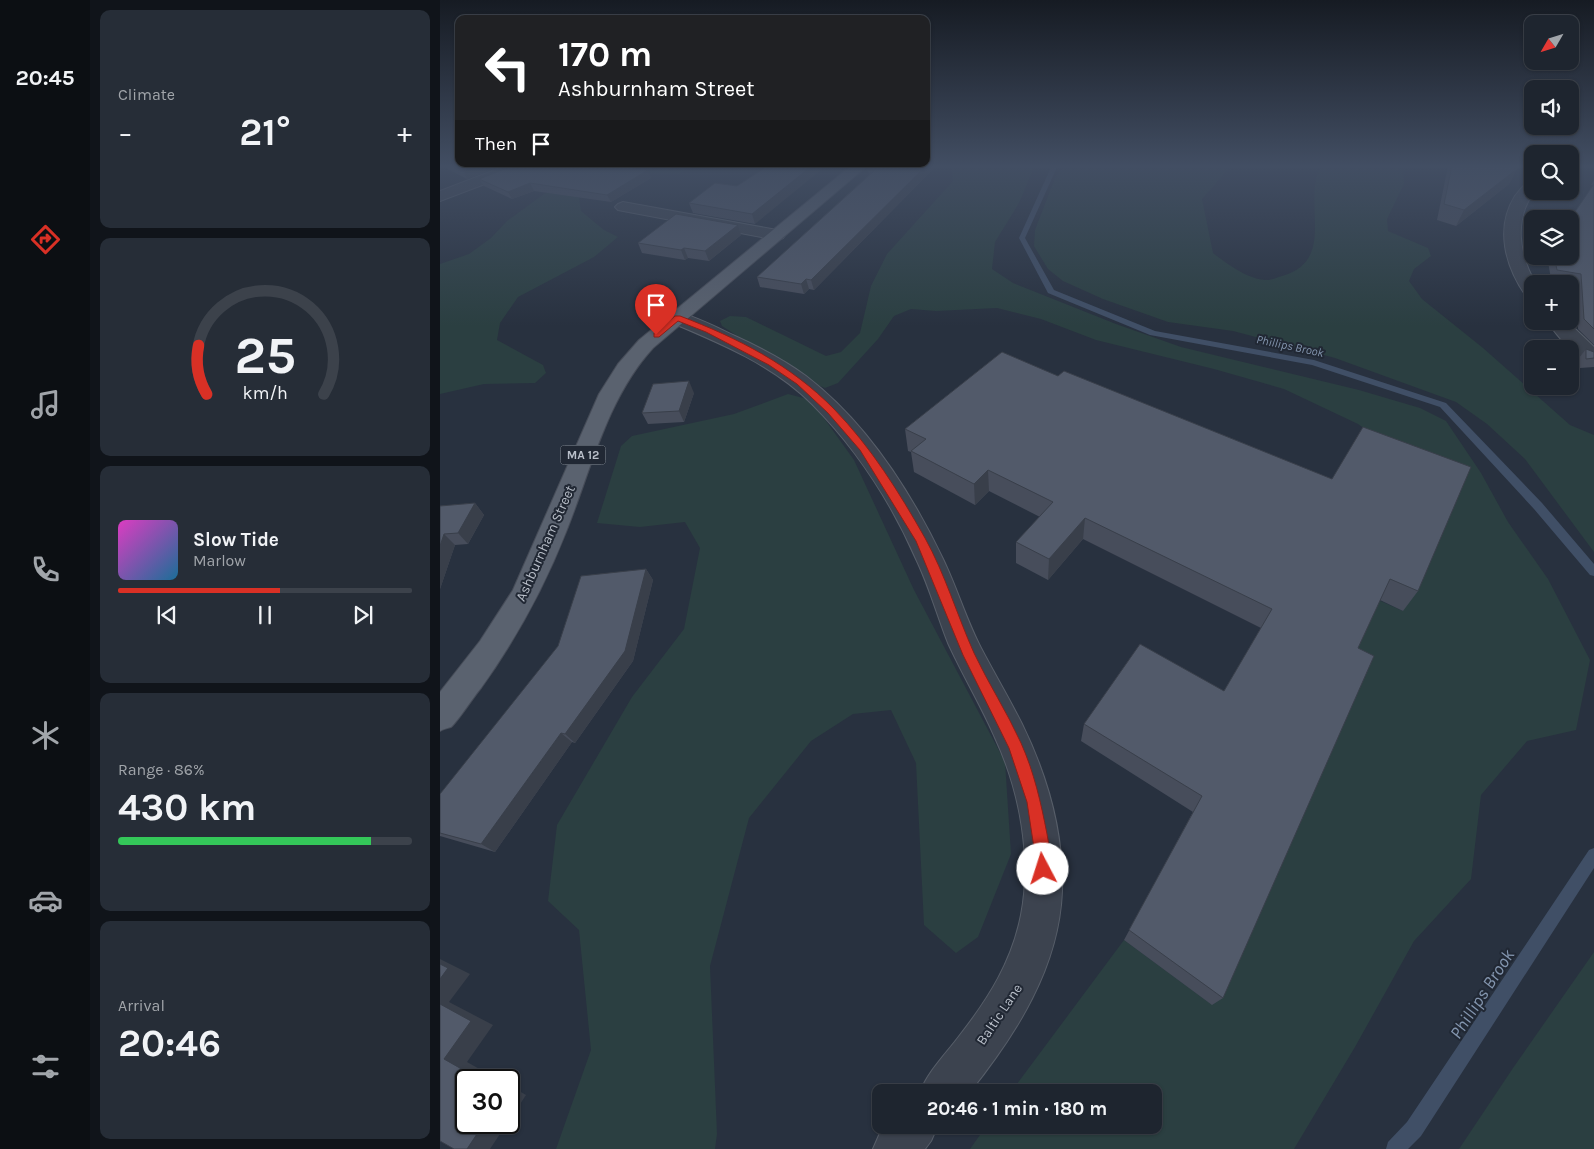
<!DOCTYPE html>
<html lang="en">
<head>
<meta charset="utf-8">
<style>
  :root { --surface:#1e252f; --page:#262d37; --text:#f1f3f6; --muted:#a1a5aa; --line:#3c424b; --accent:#d93025 }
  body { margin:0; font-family:Karla,sans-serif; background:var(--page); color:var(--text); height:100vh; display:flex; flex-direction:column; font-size:19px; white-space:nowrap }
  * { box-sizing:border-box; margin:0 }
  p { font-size:16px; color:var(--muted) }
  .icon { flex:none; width:28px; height:28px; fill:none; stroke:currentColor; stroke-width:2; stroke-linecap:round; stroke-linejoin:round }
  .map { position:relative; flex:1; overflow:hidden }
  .details { display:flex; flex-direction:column; gap:10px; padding:10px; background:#10141a; width:350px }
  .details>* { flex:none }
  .hud { position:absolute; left:15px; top:15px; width:475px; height:152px; border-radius:10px; box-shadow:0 1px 4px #0004,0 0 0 1px var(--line); background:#202124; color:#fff; overflow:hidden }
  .needle { width:32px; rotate:231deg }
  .controls { position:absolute; left:1084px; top:15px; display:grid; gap:10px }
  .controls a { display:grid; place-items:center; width:55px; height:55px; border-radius:10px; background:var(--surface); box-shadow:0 1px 4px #0004,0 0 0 1px var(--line); font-size:25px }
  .speed { position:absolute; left:15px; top:1069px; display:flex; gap:10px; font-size:25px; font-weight:700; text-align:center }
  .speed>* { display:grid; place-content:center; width:65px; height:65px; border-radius:50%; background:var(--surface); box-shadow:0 1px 4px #0004,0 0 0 1px var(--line); line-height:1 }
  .speed .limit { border:2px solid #111; border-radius:8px; background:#fff; color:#111 }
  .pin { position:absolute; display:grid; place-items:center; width:42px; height:42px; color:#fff; margin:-51px -21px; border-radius:50% 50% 50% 0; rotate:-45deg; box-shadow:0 0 5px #0007 }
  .pin .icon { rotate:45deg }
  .me { position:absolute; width:55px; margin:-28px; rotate:355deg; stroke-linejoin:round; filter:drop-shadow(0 0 4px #0008) }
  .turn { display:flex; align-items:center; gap:18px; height:105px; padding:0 20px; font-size:22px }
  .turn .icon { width:65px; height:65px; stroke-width:2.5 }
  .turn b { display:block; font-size:35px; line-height:42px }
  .then { display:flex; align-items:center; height:48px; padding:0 20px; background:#0003; gap:10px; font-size:19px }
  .big { font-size:38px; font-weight:700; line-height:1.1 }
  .details .widget { flex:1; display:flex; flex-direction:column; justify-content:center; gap:8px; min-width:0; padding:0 18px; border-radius:10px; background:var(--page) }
  .details .dial { align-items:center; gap:0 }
  .dial svg { height:130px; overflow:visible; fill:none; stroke:var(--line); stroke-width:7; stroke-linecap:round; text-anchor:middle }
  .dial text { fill:var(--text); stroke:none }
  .song { display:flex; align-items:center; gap:15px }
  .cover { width:60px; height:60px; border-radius:8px; background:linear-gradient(135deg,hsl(310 70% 55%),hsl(200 70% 35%)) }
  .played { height:5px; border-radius:2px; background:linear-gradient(90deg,var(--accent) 55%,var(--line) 55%) }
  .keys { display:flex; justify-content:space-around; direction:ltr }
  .heat { display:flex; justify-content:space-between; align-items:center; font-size:28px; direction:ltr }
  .charge { height:8px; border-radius:4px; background:linear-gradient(90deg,#34c759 86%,var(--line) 0) }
  .trip { position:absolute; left:432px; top:1084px; width:290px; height:50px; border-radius:10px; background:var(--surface); box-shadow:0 1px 4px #0004,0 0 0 1px var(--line); font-weight:700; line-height:50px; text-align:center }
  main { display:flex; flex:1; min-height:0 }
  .menu { display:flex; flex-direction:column; width:90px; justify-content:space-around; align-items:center; background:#0c0f13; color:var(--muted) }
  .menu .icon { width:35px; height:35px }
  .menu .active { color:var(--accent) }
  .menu b { font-size:22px; color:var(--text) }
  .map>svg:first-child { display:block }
</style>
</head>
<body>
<main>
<nav class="menu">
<b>20:45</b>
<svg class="icon active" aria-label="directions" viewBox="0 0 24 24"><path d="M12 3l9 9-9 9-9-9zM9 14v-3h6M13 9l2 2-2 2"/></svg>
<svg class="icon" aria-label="music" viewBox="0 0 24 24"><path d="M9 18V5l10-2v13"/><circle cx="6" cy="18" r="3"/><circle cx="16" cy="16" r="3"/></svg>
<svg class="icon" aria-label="phone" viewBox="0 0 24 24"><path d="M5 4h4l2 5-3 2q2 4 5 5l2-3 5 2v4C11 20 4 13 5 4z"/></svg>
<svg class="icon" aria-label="climate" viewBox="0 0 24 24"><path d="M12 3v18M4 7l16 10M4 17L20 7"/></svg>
<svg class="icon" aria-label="car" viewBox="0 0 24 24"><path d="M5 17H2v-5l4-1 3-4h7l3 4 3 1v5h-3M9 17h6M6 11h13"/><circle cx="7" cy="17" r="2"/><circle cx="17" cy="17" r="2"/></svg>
<svg class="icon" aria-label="filters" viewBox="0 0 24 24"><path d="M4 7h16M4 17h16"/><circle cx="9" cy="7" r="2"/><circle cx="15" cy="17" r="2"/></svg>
</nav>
<section class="details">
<div class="widget"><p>Climate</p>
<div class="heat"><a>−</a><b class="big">21°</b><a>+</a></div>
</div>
<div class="widget dial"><svg viewBox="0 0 100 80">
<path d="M14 69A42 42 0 1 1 86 69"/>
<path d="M14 69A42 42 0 0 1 9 39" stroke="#d93025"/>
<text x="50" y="56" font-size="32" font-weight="700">25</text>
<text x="50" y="72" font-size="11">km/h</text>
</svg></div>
<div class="widget">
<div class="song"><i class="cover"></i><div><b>Slow Tide</b><p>Marlow</p></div></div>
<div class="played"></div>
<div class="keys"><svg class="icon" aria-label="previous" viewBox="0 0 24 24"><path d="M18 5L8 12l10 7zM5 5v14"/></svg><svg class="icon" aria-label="pause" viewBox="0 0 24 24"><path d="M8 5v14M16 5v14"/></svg><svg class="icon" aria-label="next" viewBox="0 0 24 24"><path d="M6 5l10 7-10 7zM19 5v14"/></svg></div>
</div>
<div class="widget"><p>Range · 86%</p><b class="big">430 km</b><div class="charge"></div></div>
<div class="widget"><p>Arrival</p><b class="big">20:46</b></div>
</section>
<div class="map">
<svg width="1154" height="1149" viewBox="0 0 1154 1149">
  <rect width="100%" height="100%" fill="#28313f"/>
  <g fill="#2b3f41">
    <polygon points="164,165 254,165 239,174 190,172 139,197 141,211 164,230 178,237 154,257 78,297 60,323 57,340 103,365 106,373 95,383 44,384 0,394 0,264 29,254 51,238 67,221 104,194"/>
    <polygon points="511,165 595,165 579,203 555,242 552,269 573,283 676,324 741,347 919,390 980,408 1006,421 1041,473 1068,522 1108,579 1150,660 1136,730 1087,741 1041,795 1031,879 974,941 915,1047 854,1149 530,1149 547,1125 714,1125 714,1092 571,1092 684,940 771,1004 904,666 936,599 963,611 960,454 918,424 844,389 774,369 656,340 601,319 557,308 496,311 471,309 454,316 438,339 398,383 385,388 367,381 282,326 280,321 290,316 306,317 386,356 401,352 420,333 431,286 447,254 513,181"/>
    <path d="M625,165H792L762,199L773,253C786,263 810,281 828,280C832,280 838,277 842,276C898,260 861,202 881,165H965L963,167L964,184L947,219L948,231L988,248L991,256L974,269L969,281L982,299L1043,348L1130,425L1154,435V552L1085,459L1047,424L1016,402L895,358L793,331L728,322L663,299L623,281L608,269L594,246L595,230L615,178Z"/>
    <polygon points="348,394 371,400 414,460 474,590 565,762 571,854 538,937 516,953 484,925 476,763 451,710 413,714 371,741 309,818 270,966 277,1134 275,1149 116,1149 151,1050 139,930 108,901 117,825 192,697 244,629 260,548 245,522 200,527 157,523 181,446 192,436 294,414"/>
    <polygon points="1154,952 1154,1149 1019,1149 1073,1068"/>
  </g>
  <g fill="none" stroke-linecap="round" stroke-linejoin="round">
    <g fill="#404f66" fill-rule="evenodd">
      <polygon points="612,165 618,165 585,238 614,290 715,331 874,360 1006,403 1102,503 1154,564 1154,576 1150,575 1094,509 1000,407 872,365 710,335 608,293 579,238"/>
      <polygon points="1154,848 1154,868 981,1136 968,1149 946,1149 948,1142 967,1122 1149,850"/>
    </g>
    <g stroke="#575e69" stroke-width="2">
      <g id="minor">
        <polygon points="68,165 89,165 87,168 0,201 0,191"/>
        <path d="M1092,181V191H1095C1073,219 1079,255 1096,284H1092V297L1086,296C1065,266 1055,228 1075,196C1080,190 1085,182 1092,181Z"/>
        <polygon points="183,202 337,230 343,232 345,235 343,238 337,240 178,210 175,207 178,204"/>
        <path d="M237,312C257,317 276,327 295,336C319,347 344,360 366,376C426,422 471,492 503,559C517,588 526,619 541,648C554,673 569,698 582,724C607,775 624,833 622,891C619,968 576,1034 530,1092H480C489,1070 506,1054 520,1035C549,998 572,961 581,915C592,858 580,792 556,740C542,707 523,676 508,643C497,615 489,586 476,559C451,502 416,448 372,404C333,365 280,343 230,322L227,318L230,314Z"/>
        <path d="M1107,321H1127L1154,347V363C1136,359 1117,336 1107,321Z"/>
        <polygon points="446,1125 498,1125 491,1141 485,1149 433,1149 440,1133"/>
      </g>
    </g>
    <g stroke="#464c58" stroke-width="2">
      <path id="major" d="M412,165H428L213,348C167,398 151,470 126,532C104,588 76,639 41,688C34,696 18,721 11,727C8,728 3,729 0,731V692L40,641L73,590L159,394L178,364L199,340Z"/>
    </g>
    <use href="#minor" fill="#3c434f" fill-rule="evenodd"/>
    <use href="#major" fill="#5a626f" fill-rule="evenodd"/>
  </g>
  <g fill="#474d5b">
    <polygon points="0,165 62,165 27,179"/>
    <polygon points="329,165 315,224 253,213 249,203 297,186"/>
    <polygon points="425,165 497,165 374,290 369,289 364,294 320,287 317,277 430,174 426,169"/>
    <polygon points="1004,165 1065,165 1077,169 1069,184 1016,226 997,220 1008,166"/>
    <polygon points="211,178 171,202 94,191 72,199 44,186 39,179"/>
    <polygon points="1154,180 1154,345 1138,329 1135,283 1111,279 1107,256 1130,256 1153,185 1151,185"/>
    <polygon points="298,225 301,235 269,261 248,258 245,260 202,253 198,243"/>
    <polygon points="1146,349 1154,352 1154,367 1140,368 1139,358"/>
    <polygon points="562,352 978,591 963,611 940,600 918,648 783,998 772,1005 684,940 753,812 641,741 644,724 784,691 821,628 643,539 608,580 576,563 576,542 600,517 549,491 535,505 474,472 471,452 468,451 465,429"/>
    <polygon points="254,393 244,422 208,424 202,413"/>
    <polygon points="35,503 44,515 28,544 15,545 0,589 0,506"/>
    <polygon points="206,569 213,580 193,661 135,743 132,742 55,852 0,836 0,794"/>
  </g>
  <g fill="#393f4a">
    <polygon points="38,165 62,165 27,179 23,171"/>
    <polygon points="373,165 387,165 315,224 312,214"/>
    <polygon points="487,165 497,165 374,290 371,280"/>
    <polygon points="1077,169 1069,184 1016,226 1024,210"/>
    <polygon points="208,170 211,178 171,202 167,195"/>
    <polygon points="90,183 94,191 72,199 68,192"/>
    <polygon points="298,225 301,235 269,261 265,251"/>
    <polygon points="244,248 248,258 245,260 241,250"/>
    <polygon points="366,279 369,289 364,294 361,284"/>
    <polygon points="249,381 254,393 244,422 239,411"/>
    <polygon points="548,470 549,491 535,505 534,484"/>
    <polygon points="35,503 44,515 28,544 18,533"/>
    <polygon points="645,518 643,539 608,580 609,559"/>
    <polygon points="4,534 15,545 0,589 0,546"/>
    <polygon points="206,569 213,580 193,661 135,743 125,734"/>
    <polygon points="121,733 132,742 55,852 41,844"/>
    <polygon points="0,959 30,974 9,1002 53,1025 27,1062 59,1080 41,1080 4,1059 0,1004"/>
    <polygon points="69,1085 86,1095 69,1121"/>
    <polygon points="45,1122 68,1122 50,1149 27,1149"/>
  </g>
  <g fill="#525a6a" stroke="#393f4a">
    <polygon points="10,165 38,165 23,171"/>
    <polygon points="75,165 178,165 208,170 167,195 90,183 68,192 39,179"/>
    <polygon points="329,165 373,165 312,214 249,203 275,183 297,186"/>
    <polygon points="429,165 487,165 371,280 366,279 361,284 317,277 434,171"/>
    <polygon points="1012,165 1065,165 1077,169 1024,210 1004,204"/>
    <polygon points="1154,184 1154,329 1144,319 1141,274 1117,270 1114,256 1130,256 1130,219"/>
    <polygon points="236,214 298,225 265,251 244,248 241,250 198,243"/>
    <polygon points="1146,349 1154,352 1154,358 1146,359"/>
    <polygon points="562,352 618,376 624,371 892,479 923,427 1031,467 978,591 950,579 918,648 934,656 783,998 689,930 762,796 644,724 700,644 784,691 832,609 645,518 609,559 576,542 613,502 548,470 534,484 471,451 486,439 465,429"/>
    <polygon points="249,381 239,411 202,413 213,384"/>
    <polygon points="35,503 18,533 4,534 0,546 0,506"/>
    <polygon points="206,569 185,651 125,734 121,733 41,844 0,833 0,794 118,646 141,576"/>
    <polygon points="0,964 8,968 0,979"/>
    <polygon points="0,1004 31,1021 4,1059 41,1080 26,1080 26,1122 45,1122 27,1149 14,1149 0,1141"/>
  </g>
  <linearGradient id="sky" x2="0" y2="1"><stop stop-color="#161b23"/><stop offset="0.51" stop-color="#424e63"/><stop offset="1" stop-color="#424e63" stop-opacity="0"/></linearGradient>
  <rect width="1154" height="326" fill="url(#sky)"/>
  <path fill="#d93025" stroke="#8d1f18" d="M235,316H240C298,338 351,365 394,409C431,447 459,492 485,538C505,574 517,615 534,653C548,683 567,712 581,743C594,772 601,803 607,834C609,847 614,862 609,874L603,877L598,874L587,802L569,748L523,655L476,541L420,450L388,413L357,384L329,365L266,332L238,321L219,337H214V333Z"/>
  <g text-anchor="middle" stroke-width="4" stroke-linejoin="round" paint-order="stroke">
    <g font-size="12" font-style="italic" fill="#8395ae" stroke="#212834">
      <text transform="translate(850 346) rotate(12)" y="4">Phillips Brook</text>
    </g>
    <rect fill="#212834" stroke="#8b929c" stroke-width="1" x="120.5" y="445.5" width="45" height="19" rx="4"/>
    <g font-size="12" font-weight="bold" fill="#b9bfc9">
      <text x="143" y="459">MA 12</text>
    </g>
    <g font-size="14" fill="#b9bfc9" stroke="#212834">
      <text transform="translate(105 543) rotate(-66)" y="5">Ashburnham Street</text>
      <text transform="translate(559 1014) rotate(-56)" y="5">Baltic Lane</text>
    </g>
    <g font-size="18" font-style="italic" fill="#8395ae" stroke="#212834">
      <text transform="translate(1042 994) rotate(-57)" y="6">Phillips Brook</text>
    </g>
  </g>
</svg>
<div class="controls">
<a><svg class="needle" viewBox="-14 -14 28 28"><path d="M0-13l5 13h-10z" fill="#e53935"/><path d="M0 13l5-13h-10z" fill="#a1a5aa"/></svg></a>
<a><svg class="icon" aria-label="sound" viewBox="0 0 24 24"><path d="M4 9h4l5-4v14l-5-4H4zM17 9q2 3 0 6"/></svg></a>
<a><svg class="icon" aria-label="search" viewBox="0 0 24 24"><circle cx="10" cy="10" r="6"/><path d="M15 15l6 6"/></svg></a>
<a><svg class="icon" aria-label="layers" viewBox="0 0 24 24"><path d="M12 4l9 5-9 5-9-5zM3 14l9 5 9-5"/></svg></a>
<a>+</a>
<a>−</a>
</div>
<div class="speed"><div class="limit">30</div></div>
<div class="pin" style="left:216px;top:335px;background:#d93025"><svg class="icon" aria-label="arrive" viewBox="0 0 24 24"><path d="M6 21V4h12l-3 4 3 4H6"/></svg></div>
<svg class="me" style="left:603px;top:869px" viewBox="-20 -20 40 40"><circle r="19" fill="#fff"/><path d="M0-13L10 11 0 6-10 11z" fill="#d93025"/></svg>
<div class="trip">20:46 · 1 min · 180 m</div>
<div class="hud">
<div class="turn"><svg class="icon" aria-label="left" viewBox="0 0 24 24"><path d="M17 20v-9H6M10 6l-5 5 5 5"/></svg><div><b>170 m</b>Ashburnham Street</div></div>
<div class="then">Then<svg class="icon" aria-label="arrive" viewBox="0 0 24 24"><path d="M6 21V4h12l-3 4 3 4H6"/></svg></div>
</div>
</div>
</main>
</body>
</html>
